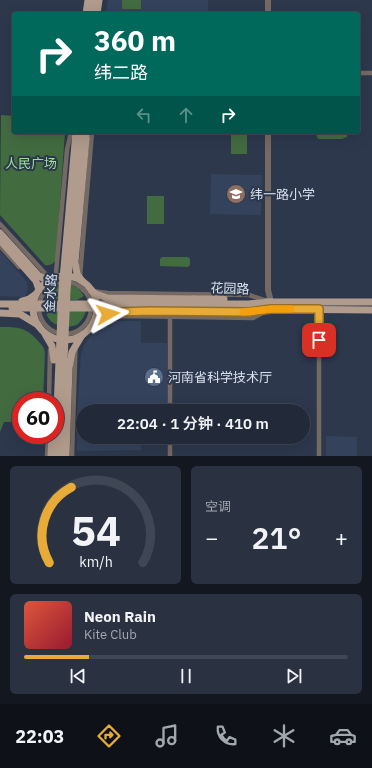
<!DOCTYPE html>
<html lang="zh">
<head>
<meta charset="utf-8">
<style>
  :root { --surface:#222a3a; --page:#2a3242; --text:#f1f3f6; --muted:#a2a7af; --line:#3f4654; --accent:#e8ab37 }
  body { margin:0; font-family:"IBM Plex Sans","Noto Sans SC",sans-serif; background:var(--page); color:var(--text); height:100vh; display:flex; flex-direction:column; font-size:15px; white-space:nowrap }
  * { box-sizing:border-box; margin:0 }
  p { font-size:13px; color:var(--muted) }
  .icon { flex:none; width:22px; height:22px; fill:none; stroke:currentColor; stroke-width:2; stroke-linecap:round; stroke-linejoin:round }
  .map { position:relative; height:456px; overflow:hidden }
  .sheet { display:flex; flex-direction:column; gap:10px; padding:10px; background:#131720; flex:1 }
  .sheet>* { flex:none }
  .guide { position:absolute; left:12px; top:12px; width:348px; height:122px; border-radius:4px; box-shadow:0 4px 16px #0002,0 0 0 1px var(--line); background:#00695c; color:#fff; overflow:hidden }
  .speed { position:absolute; left:12px; top:392px; display:flex; gap:8px; font-size:20px; font-weight:700; text-align:center }
  .speed>* { display:grid; place-content:center; width:52px; height:52px; border-radius:50%; background:var(--surface); box-shadow:0 4px 16px #0002,0 0 0 1px var(--line); line-height:1 }
  .speed .limit { border:6px solid #d22; background:#fff; color:#111 }
  .pin { position:absolute; display:grid; place-items:center; width:34px; height:34px; color:#fff; margin:-17px; border-radius:8px; box-shadow:0 2px 6px #0006 }
  .me { position:absolute; width:44px; margin:-22px; rotate:84deg; stroke-linejoin:round; filter:drop-shadow(0 0 3px #0008) }
  .turn { display:flex; align-items:center; gap:14px; height:84px; padding:0 16px; font-size:18px }
  .turn .icon { width:52px; height:52px; stroke-width:2.5 }
  .turn b { display:block; font-size:28px; line-height:34px }
  .lanes { display:flex; align-items:center; height:38px; padding:0 16px; background:#0003; justify-content:center; gap:20px; direction:ltr }
  .lanes .off { opacity:.35 }
  .big { font-size:30px; font-weight:600; line-height:1.1 }
  .sheet .widget { flex:1; display:flex; flex-direction:column; justify-content:center; gap:6px; min-width:0; padding:0 14px; border-radius:6px; background:var(--page) }
  .sheet .dial { align-items:center; gap:0 }
  .dial svg { height:104px; overflow:visible; fill:none; stroke:var(--line); stroke-width:7; stroke-linecap:round; text-anchor:middle }
  .dial text { fill:var(--text); stroke:none }
  .song { display:flex; align-items:center; gap:12px }
  .cover { width:48px; height:48px; border-radius:6px; background:linear-gradient(135deg,hsl(10 70% 55%),hsl(350 70% 35%)) }
  .played { height:4px; border-radius:2px; background:linear-gradient(90deg,var(--accent) 20%,var(--line) 20%) }
  .keys { display:flex; justify-content:space-around; direction:ltr }
  .heat { display:flex; justify-content:space-between; align-items:center; font-size:22px; direction:ltr }
  .sheet .tiles { flex:1; display:grid; gap:10px; grid-template-columns:1fr 1fr }
  .widget:last-child { grid-column:span 2 }
  .trip { position:absolute; left:76px; top:404px; width:234px; height:40px; border-radius:20px; background:var(--surface); box-shadow:0 4px 16px #0002,0 0 0 1px var(--line); font-weight:600; line-height:40px; text-align:center }
  .tab-bar { display:flex; height:64px; justify-content:space-around; align-items:center; background:#0e1117; color:var(--muted) }
  .tab-bar .icon { width:28px; height:28px }
  .tab-bar .selected { color:var(--accent) }
  .tab-bar b { font-size:18px; color:var(--text) }
  .map>svg:first-child { display:block }
</style>
</head>
<body>
<div class="map">
<svg width="372" height="456" viewBox="0 0 372 456">
  <rect width="100%" height="100%" fill="#2d384d"/>
  <g fill="#34425c">
    <polygon points="108,0 208,0 208,14 106,14"/>
    <polygon points="211,174 262,175 261,215 210,214"/>
    <polygon points="0,251 26,281 28,287 26,295 23,297 0,296"/>
    <polygon points="104,321 141,321 141,343 167,343 168,411 83,411 83,437 141,437 141,450 77,451 77,413 81,355 84,345 99,325"/>
    <polygon points="326,436 357,437 357,456 326,456"/>
  </g>
  <g fill="#436b40">
    <rect x="122" y="0" width="19" height="9"/>
    <path d="M1,115L14,116V132H65L56,259C54,264 50,266 45,265L0,215Z"/>
    <rect x="231" y="132" width="16" height="22"/>
    <polygon points="316,132 347,132 347,137 342,139 319,139 317,137"/>
    <rect x="147" y="196" width="17" height="28"/>
    <polygon points="162,257 188,257 190,259 190,265 188,267 160,266 160,259"/>
    <path d="M66,283L78,288L84,296L77,300L45,299C48,288 55,285 66,283Z"/>
    <path d="M87,309C85,314 83,319 79,323C73,329 58,327 52,322C48,319 47,315 45,311Z"/>
    <path d="M0,327C18,327 26,327 38,341C41,344 44,347 45,352L43,401H21V422H4L0,432Z"/>
  </g>
  <g fill="none" stroke-linecap="round" stroke-linejoin="round">
    <g stroke="#756a63" stroke-width="4.5">
      <polyline points="358,73 372,73"/>
      <polyline points="0,224 52,281"/>
      <polyline points="0,246 19,267"/>
      <polyline points="80,276 92,132"/>
      <circle cx="65" cy="308" r="26"/>
      <polyline points="55,284 67,150 71,132"/>
      <polyline points="83,290 108,293 249,295 267,301"/>
      <polyline points="319,309 319,456"/>
      <polyline points="102,319 123,316 253,318 268,310"/>
      <polyline points="49,401 50,350"/>
      <polyline points="170,411 170,317"/>
      <polyline points="47,456 48,435"/>
      <polyline points="72,456 76,332"/>
      <polyline points="170,456 170,437"/>
    </g>
    <g stroke="#756a63" stroke-width="6">
      <polyline points="268,14 268,0"/>
      <polyline points="268,132 268,290 271,302"/>
    </g>
    <g stroke="#b09b8c" stroke-width="7">
      <polyline points="86,14 88,0"/>
      <polyline points="91,14 93,0"/>
      <polyline points="97,14 99,0"/>
      <polyline points="86,139 86,132"/>
      <polyline points="0,233 39,276 49,281"/>
      <polyline points="194,299 224,299"/>
      <polyline points="22,301 29,299 36,294"/>
      <polyline points="266,302 372,302"/>
      <polyline points="0,304 248,304 271,302"/>
      <polyline points="12,308 124,308"/>
      <polyline points="250,308 271,309"/>
      <polyline points="266,309 372,310"/>
      <polyline points="194,311 249,312 256,311"/>
      <polyline points="0,313 20,314 38,325"/>
      <polyline points="51,456 52,435"/>
    </g>
    <g stroke="#b09b8c" stroke-width="7">
      <polyline points="0,240 36,281 39,290"/>
      <circle cx="65" cy="308" r="32"/>
      <polyline points="82,281 77,274 75,262 86,139"/>
      <polyline points="92,291 96,294 107,298 194,299"/>
      <polyline points="94,322 108,313 119,311 194,311"/>
      <polyline points="45,334 52,346 54,360"/>
      <polyline points="55,456 62,290 76,132"/>
      <polyline points="60,456 67,290 81,132"/>
      <polyline points="66,456 69,368 72,352 82,335"/>
    </g>
  </g>
  <g fill="none" stroke-linecap="round" stroke-linejoin="round">
    <g stroke="#976f24" stroke-width="10">
      <polyline id="route" points="108,314 119,312 149,311 249,312 271,309 319,309 319,340"/>
    </g>
    <use href="#route" stroke="#e8ab37" stroke-width="7"/>
    <polyline stroke="#f59e0b" stroke-width="7" points="243,312 271,309 291,309"/>
  </g>
  <defs>
    <g id="school-disc" transform="scale(1)"><circle r="9.5" fill="#8d6e63" stroke="#2d384d"/><path d="M0-5L7-2L0 1L-7-2ZM-4 1L0 2.5L4 1V4Q0 6-4 4Z" fill="#fff"/></g>
    <g id="civic-disc" transform="scale(1)"><circle r="9.5" fill="#5c6f8a" stroke="#2d384d"/><path d="M-.6-6.5H3V-4.5H.6V-3L4-1V1h2V6H-6V1h2V-1L-.6-3ZM-1.2 2.5V6h2.4V2.5Z" fill="#fff"/></g>
  </defs>
  <g fill-rule="evenodd">
    <use href="#school-disc" x="236" y="194"/>
    <use href="#civic-disc" x="154" y="377"/>
  </g>
  <g text-anchor="middle" stroke-width="4" stroke-linejoin="round" paint-order="stroke">
    <g font-size="13" fill="#9adf95" stroke="#2d384d">
      <text x="31" y="168">人民广场</text>
    </g>
    <g font-size="13" fill="#d9e0ed" stroke="#2d384d" text-anchor="start">
      <text x="250" y="199">纬一路小学</text>
      <text x="168" y="382">河南省科学技术厅</text>
    </g>
    <g font-size="13" fill="#d9e0ed" stroke="#2d384d">
      <text transform="translate(230 288) rotate(2)" y="5">花园路</text>
      <text transform="translate(50 293) rotate(-86)" y="5">金水路</text>
    </g>
  </g>
</svg>
<div class="speed"><div class="limit">60</div></div>
<div class="pin" style="left:319px;top:340px;background:#d93025"><svg class="icon" aria-label="arrive" viewBox="0 0 24 24"><path d="M6 21V4h12l-3 4 3 4H6"/></svg></div>
<svg class="me" style="left:108px;top:314px" viewBox="-20 -20 40 40"><path d="M0-17L14 15 0 8-14 15z" fill="#e8ab37" stroke="#fff" stroke-width="4"/></svg>
<div class="trip">22:04 · 1 分钟 · 410 m</div>
<div class="guide">
<div class="turn"><svg class="icon" aria-label="right" viewBox="0 0 24 24"><path d="M7 20v-9h11M14 6l5 5-5 5"/></svg><div><b>360 m</b>纬二路</div></div>
<div class="lanes"><svg class="icon off" aria-label="left" viewBox="0 0 24 24"><path d="M17 20v-9H6M10 6l-5 5 5 5"/></svg><svg class="icon off" aria-label="ahead" viewBox="0 0 24 24"><path d="M12 20V5M6 11l6-6 6 6"/></svg><svg class="icon" aria-label="right" viewBox="0 0 24 24"><path d="M7 20v-9h11M14 6l5 5-5 5"/></svg></div>
</div>
</div>
<section class="sheet">
<div class="tiles">
<div class="widget dial"><svg viewBox="0 0 100 80">
<path d="M14 69A42 42 0 1 1 86 69"/>
<path d="M14 69A42 42 0 0 1 31 11" stroke="#e8ab37"/>
<text x="50" y="56" font-size="32" font-weight="700">54</text>
<text x="50" y="72" font-size="11">km/h</text>
</svg></div>
<div class="widget"><p>空调</p>
<div class="heat"><a>−</a><b class="big">21°</b><a>+</a></div>
</div>
<div class="widget">
<div class="song"><i class="cover"></i><div><b>Neon Rain</b><p>Kite Club</p></div></div>
<div class="played"></div>
<div class="keys"><svg class="icon" aria-label="previous" viewBox="0 0 24 24"><path d="M18 5L8 12l10 7zM5 5v14"/></svg><svg class="icon" aria-label="pause" viewBox="0 0 24 24"><path d="M8 5v14M16 5v14"/></svg><svg class="icon" aria-label="next" viewBox="0 0 24 24"><path d="M6 5l10 7-10 7zM19 5v14"/></svg></div>
</div>
</div>
</section>
<nav class="tab-bar">
<b>22:03</b>
<svg class="icon selected" aria-label="directions" viewBox="0 0 24 24"><path d="M12 3l9 9-9 9-9-9zM9 14v-3h6M13 9l2 2-2 2"/></svg>
<svg class="icon" aria-label="music" viewBox="0 0 24 24"><path d="M9 18V5l10-2v13"/><circle cx="6" cy="18" r="3"/><circle cx="16" cy="16" r="3"/></svg>
<svg class="icon" aria-label="phone" viewBox="0 0 24 24"><path d="M5 4h4l2 5-3 2q2 4 5 5l2-3 5 2v4C11 20 4 13 5 4z"/></svg>
<svg class="icon" aria-label="climate" viewBox="0 0 24 24"><path d="M12 3v18M4 7l16 10M4 17L20 7"/></svg>
<svg class="icon" aria-label="car" viewBox="0 0 24 24"><path d="M5 17H2v-5l4-1 3-4h7l3 4 3 1v5h-3M9 17h6M6 11h13"/><circle cx="7" cy="17" r="2"/><circle cx="17" cy="17" r="2"/></svg>
</nav>
</body>
</html>
